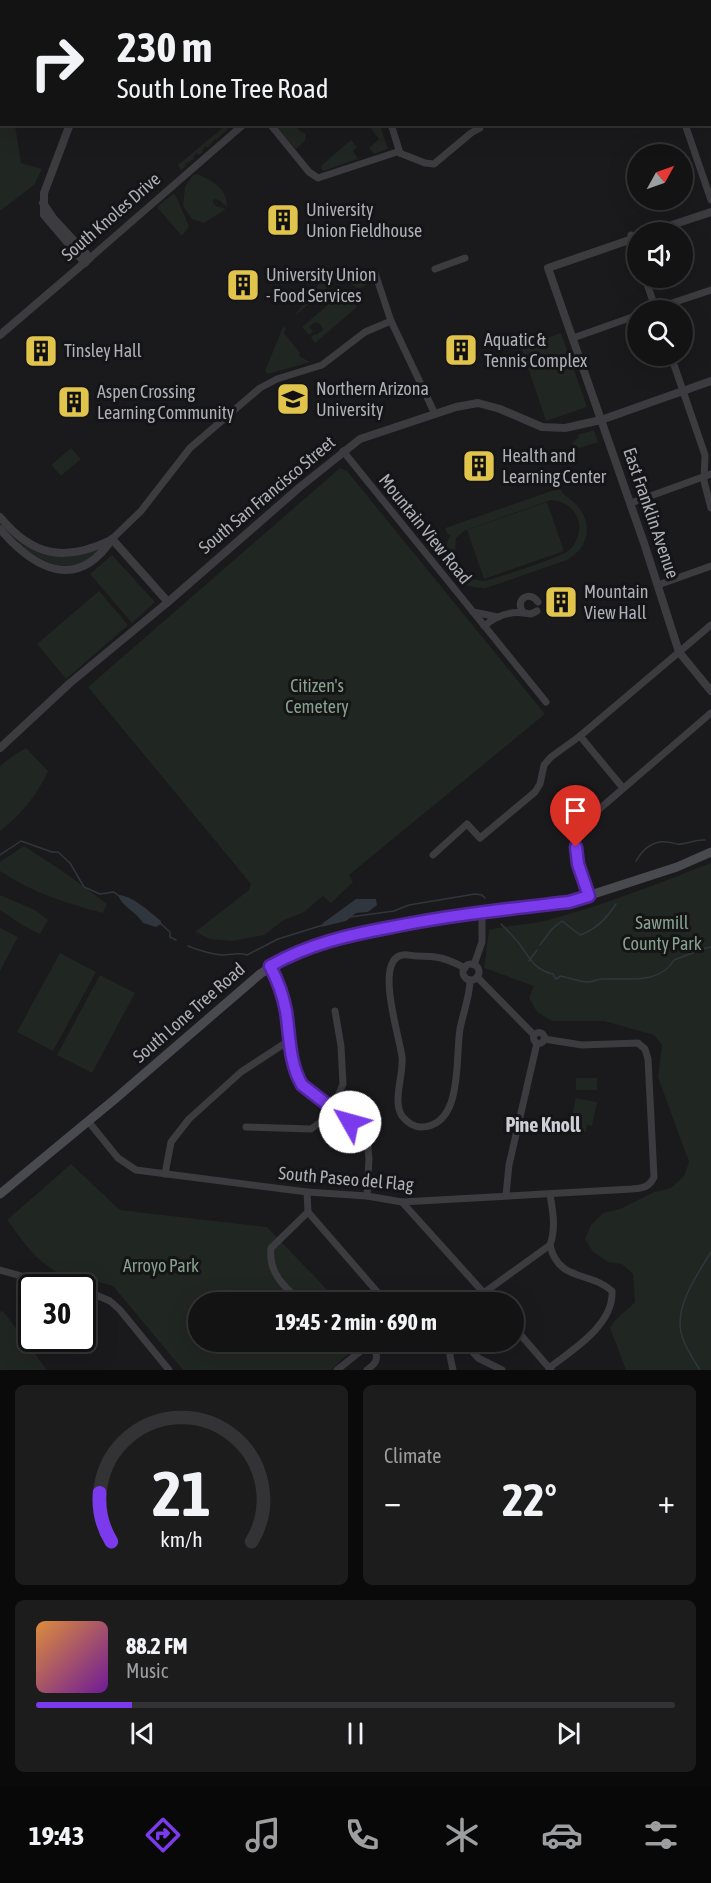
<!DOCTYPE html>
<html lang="en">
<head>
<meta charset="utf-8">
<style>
  :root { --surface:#141314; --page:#1d1c1d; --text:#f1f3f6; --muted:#9d9ea0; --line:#333234; --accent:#7c3aed }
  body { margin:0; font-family:"Asap Condensed",sans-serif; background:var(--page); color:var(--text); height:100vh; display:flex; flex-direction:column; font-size:22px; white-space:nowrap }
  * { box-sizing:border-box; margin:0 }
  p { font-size:20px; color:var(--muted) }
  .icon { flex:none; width:33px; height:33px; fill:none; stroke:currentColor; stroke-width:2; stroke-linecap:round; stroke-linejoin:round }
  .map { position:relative; height:1370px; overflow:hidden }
  .details { display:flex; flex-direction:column; gap:15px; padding:15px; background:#0b0a0b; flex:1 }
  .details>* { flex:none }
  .top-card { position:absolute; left:0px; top:0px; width:711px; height:126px; box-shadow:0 6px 24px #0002,0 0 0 2px var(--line); background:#141314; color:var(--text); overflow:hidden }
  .needle { width:39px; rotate:50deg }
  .tools { position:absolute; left:627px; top:144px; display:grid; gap:12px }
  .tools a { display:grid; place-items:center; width:66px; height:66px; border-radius:50%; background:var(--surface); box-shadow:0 6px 24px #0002,0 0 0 2px var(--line); font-size:30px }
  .speed { position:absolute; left:18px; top:1274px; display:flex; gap:12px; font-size:30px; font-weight:700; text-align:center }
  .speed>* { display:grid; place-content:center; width:78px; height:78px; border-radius:50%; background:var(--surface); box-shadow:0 6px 24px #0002,0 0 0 2px var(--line); line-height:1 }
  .speed .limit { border:3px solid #111; border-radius:9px; background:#fff; color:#111 }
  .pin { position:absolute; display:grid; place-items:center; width:51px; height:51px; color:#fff; margin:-62px -26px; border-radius:50% 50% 50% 0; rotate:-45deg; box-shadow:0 0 6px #0007 }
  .pin .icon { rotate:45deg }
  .me { position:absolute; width:66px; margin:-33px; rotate:308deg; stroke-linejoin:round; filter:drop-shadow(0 0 4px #0008) }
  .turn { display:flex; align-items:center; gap:21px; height:126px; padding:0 18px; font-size:27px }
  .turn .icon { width:78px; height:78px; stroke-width:2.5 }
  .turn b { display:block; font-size:42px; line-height:51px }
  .big { font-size:45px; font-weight:700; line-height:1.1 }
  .details .tile { flex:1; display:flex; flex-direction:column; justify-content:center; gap:9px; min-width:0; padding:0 21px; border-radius:9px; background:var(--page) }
  .details .dial { align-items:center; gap:0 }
  .dial svg { height:156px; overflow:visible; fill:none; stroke:var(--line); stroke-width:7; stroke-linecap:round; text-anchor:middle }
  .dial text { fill:var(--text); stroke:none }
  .song { display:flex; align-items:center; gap:18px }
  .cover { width:72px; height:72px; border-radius:9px; background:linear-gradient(135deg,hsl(30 70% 55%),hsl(280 70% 35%)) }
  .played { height:6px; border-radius:3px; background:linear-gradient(90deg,var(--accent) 15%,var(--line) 15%) }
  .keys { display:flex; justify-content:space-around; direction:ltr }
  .heat { display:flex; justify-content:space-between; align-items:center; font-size:33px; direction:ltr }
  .details .tiles { flex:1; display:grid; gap:15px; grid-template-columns:1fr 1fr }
  .tile:last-child { grid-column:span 2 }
  .trip { position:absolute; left:188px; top:1292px; width:336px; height:60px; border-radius:30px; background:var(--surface); box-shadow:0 6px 24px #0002,0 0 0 2px var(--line); font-weight:700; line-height:60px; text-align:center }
  .tab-bar { display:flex; height:96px; justify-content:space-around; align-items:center; background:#080808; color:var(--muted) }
  .tab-bar .icon { width:42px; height:42px }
  .tab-bar .current { color:var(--accent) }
  .tab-bar b { font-size:27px; color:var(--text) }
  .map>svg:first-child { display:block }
</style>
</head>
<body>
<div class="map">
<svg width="711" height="1370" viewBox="0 0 711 1370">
  <rect width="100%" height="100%" fill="#1a191b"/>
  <g fill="#202621" fill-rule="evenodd">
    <polygon points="0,89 1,89 2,124 15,125 21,163 42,169 34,185 0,211"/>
    <polygon points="226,125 232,125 216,140 215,139 207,148 206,146 202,150 203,152 199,155 197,153 193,157 194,159 185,164 186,166 181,170 178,165"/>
    <polygon points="275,125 295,125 300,131 306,134 305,141 296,149"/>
    <polygon points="376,125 380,125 388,149 374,154 369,148 379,139 371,129"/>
    <polygon points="351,140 357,147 353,151 358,159 323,171 321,166"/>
    <path d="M198,174C214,182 227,188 227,207L219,200L214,199L213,202L216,206L226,209L204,223L192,219L183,206L185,187L193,175Z"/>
    <polygon points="173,194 176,196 189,226 183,235 181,235 157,207"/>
    <polygon points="340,264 346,271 294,317 312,291"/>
    <circle cx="359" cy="279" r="9"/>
    <polygon points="344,291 357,307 315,343 311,337 315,334 316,335 323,330 320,324 315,322 309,327 313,331 309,335 302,327"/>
    <polygon points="283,327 286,328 284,333 300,353 299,356 310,362 268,374 265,371"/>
    <polygon points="561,333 587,407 546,421 521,347"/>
    <polygon points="594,430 598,442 580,448 573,446 572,443 579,437 578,435"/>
    <polygon points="71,448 81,459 61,476 51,465"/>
    <polygon points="340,468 347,471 545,714 349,875 353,882 331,903 323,896 304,912 284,920 264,935 233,941 210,939 195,932 249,890 251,884 88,687"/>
    <path d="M560,488C563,496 570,498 576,504C594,524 589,547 567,560L486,588C455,590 435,563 451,534L448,535L445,528ZM551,500C562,501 572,506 577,517C582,529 578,543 568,551C557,559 499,577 484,581L471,579L460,565L456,566L455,564L458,562L455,552L456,538L464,531Z"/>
    <polygon points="547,502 564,551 484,579 467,530"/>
    <path d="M19,542C47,561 68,559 98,548L100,551C70,577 47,565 18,544Z"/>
    <polygon points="112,555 155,602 132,623 90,574"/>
    <polygon points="99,591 128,625 66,679 37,644"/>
    <path d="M26,748L48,771C38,794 20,816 0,831V766L14,755Z"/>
    <path d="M24,846L64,872L107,904L103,913C67,904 31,892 0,871V862Z"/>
    <path d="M711,863V1370H626L610,1328C616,1316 626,1312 635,1302L633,1274L622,1264L608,1262L593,1252L585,1239L591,1225L603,1213L620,1209L654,1192L671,1188L684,1176L689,1162L658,1077L662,1045L654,1035L604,1021H552L537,1012L529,998L534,986L484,968L489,930C508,925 529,925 548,920C604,905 657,884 711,863Z"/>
    <polygon points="0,895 35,910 48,920 40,934 22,925 0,910"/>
    <polygon points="0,928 18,937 0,971"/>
    <polygon points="60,953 96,972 53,1051 17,1032"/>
    <polygon points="100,975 135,993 92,1073 57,1055"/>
    <rect x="576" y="1078" width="21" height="12"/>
    <polygon points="576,1098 597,1102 592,1126 587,1125 586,1132 574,1129 576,1122 574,1121 576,1118 572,1115"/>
    <path d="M71,1164L120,1210L267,1227L339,1302H198V1341H362L331,1370H183L113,1286L84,1278L82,1281C43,1273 29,1249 7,1220Z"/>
    <polygon points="3,1311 47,1370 0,1370 0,1312"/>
  </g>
  <g fill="#30363e">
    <path d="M118,895C132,895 150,912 161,921V924L156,927L143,923C137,912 122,907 118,895Z"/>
    <polygon points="356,899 376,899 377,905 368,912 356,913 346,921 321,927 323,923"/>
  </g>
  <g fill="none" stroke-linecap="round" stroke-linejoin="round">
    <g stroke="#30363e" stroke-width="1.5">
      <polyline points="0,855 21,841 52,852 58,852 70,863 84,887 100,894 114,892 119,896"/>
      <path d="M636,861C643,849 652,840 667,842C672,842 676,845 681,844C691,843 696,839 705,840"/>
      <polyline points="350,917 394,911 409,905 475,894 482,895 485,898"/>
      <polyline points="160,923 170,932 170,937 176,940"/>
      <path d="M501,924C507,930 513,936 518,942C529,957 534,970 553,974L556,979L561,976C570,978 580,982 588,982C593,982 597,979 602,979C626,978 660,985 674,960L695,952"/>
      <path d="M540,945L552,929L562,921L580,935C595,930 607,918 616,904"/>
      <path d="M188,946C198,950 211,954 222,955C232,955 238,952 247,955L278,939L323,925"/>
      <polyline points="702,949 711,947"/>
      <polyline points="529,961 537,950"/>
      <path d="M700,1370C693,1359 686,1349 682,1336C673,1308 697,1275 711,1252"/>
    </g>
    <g stroke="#3b3b40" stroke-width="7">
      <polyline points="7,0 7,2"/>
      <polyline points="642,0 642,2"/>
      <polyline points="702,0 703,2"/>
      <polyline points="32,2 36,0"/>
      <polyline points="439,2 443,0"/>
      <polyline points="710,4 711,3"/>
      <polyline points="0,13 2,12"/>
      <polyline points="710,118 711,118"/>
      <polyline points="270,124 309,172 318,178 397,152 425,163 434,164 471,133 480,128 479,124"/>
      <polyline points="391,124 400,153"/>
      <polyline points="685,124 711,200"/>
      <polyline points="631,235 638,254"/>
      <polyline points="90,258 244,124"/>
      <polyline points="435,269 465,258"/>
      <polyline points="375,273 391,321 435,414"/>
      <polyline points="645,278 656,310"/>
      <polyline points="651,310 711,290"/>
      <polyline points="573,338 638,315"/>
      <polyline points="671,356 705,455 704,481 711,508"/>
      <polyline points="343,451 546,702"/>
      <polyline points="631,503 711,474"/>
      <polyline points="112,539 141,511 190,448 260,388 277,379 322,365 365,332 391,321"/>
      <polyline points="658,585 711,566"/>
      <path d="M537,611L531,614L524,613C513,601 529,589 538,602"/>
      <polyline points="473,612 498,617"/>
      <path d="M484,626C496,616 509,611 524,613"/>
      <polyline points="580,736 623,788"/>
      <polyline points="433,855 467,824 480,838 535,792 540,784 544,765 551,757 580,736 711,625"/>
      <path d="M589,896C578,866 567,844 590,817L711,713"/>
      <circle cx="471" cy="972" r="8"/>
      <polyline points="474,965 482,942 482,912"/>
      <path d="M271,966C278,981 283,995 286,1011C290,1037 289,1063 302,1085L367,1136L369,1159L367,1196"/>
      <path d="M465,968C446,958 438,956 417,956C411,956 405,953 399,956C376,967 400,1038 402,1057C404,1075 392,1100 402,1116C407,1122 413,1127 421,1127C464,1126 455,1057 460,1029C463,1013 470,996 470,980"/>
      <polyline points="477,977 534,1035"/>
      <circle cx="539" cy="1038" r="5.5"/>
      <path d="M88,1121L118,1158L136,1170L307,1192L367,1196L402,1202L632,1189C642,1188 649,1188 654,1177L648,1059L645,1049L638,1043L582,1045L544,1039"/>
      <polyline points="246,1127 311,1129 325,1119 333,1108 343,1084 341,1046 335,1011"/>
      <polyline points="165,1174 171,1142 189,1119 241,1072 290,1040"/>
      <polyline points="307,1192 308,1212 386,1302"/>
      <polyline points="506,1195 509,1165 537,1043"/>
      <polyline points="402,1202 492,1302"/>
      <polyline points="0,1270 32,1279 74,1287"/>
      <polyline points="82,1289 110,1301 120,1310 169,1370"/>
      <path d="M303,1302C284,1288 268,1272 271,1248L308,1212"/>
      <path d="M471,1302L550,1245C556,1228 553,1211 550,1195"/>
      <polyline points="513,1326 551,1370"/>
      <polyline points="451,1341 450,1356 453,1370"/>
      <polyline points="460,1341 466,1344 478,1358 502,1370"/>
      <path d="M549,1368C572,1350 614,1325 612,1291C590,1271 558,1282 550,1245"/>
      <path d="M337,1370L362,1350L368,1348L375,1350C379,1360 375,1364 367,1370"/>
    </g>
    <g stroke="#3b3b40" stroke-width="8">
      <polyline points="108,0 109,2"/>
      <polyline points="70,124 44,193 44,215 85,263"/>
      <polyline points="651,232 711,212"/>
      <polyline points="638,237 548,268 644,543 679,652 711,691"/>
      <polyline points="0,335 90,258 53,218 43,203"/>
      <path d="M0,517C33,557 65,562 111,540"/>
      <path d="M0,529C34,569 77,592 112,539"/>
      <polyline points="112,539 168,602"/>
      <polyline points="0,748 70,683 168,602 300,487 360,439 456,407 478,403 500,409 542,427 565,428 601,420 711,381"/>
    </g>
    <polyline stroke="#494a50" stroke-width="9" points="0,1194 115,1099 260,974 286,957 335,938 429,919 569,902 677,867 711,852"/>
  </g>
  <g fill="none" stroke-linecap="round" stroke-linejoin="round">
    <g stroke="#51269a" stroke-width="15">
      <path id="route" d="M350,1122L302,1085C289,1063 290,1037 286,1011C283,995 278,981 270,966C309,944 348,935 392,927C450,915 509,909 569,902L589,896L578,864L576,847"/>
    </g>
    <use href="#route" stroke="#7c3aed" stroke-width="10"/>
  </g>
  <defs>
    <g id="building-square" transform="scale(1.725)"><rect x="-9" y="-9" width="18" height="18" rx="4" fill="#e1c44c" stroke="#151416"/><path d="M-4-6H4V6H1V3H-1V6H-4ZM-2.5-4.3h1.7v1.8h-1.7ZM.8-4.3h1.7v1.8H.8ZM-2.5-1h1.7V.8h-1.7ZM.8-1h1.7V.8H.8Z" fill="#111"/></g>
    <g id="university-square" transform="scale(1.725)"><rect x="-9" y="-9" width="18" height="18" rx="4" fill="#e1c44c" stroke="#151416"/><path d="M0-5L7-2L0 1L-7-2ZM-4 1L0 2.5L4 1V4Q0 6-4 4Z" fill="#111"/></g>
  </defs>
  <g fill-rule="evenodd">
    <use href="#building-square" x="283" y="220"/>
    <use href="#building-square" x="243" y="285"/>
    <use href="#building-square" x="461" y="350"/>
    <use href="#building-square" x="41" y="351"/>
    <use href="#university-square" x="293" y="399"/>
    <use href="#building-square" x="74" y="402"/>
    <use href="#building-square" x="479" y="466"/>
    <use href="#building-square" x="561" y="602"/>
  </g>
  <g text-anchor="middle" stroke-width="6" stroke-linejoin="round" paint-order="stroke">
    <g font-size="18" fill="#adafb9" stroke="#151416" text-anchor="start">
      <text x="306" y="216">University<tspan x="306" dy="21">Union Fieldhouse</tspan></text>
      <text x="266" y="281">University Union<tspan x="266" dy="21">- Food Services</tspan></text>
      <text x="484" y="346">Aquatic &amp;<tspan x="484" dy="21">Tennis Complex</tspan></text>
      <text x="64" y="357">Tinsley Hall</text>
      <text x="316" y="395">Northern Arizona<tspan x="316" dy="21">University</tspan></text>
      <text x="97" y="398">Aspen Crossing<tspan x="97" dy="21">Learning Community</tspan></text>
      <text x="502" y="462">Health and<tspan x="502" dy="21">Learning Center</tspan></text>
      <text x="584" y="598">Mountain<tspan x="584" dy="21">View Hall</tspan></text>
    </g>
    <g font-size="18" fill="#adafb9" stroke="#151416">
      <text transform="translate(111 217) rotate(-41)" y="6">South Knoles Drive</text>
      <text transform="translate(267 495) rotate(-40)" y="6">South San Francisco Street</text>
      <text transform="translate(651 513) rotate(71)" y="6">East Franklin Avenue</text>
      <text transform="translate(425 529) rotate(51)" y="6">Mountain View Road</text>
      <text transform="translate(189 1013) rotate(-41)" y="6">South Lone Tree Road</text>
      <text transform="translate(346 1179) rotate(5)" y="6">South Paseo del Flag</text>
    </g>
    <g font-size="18" fill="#86a28c" stroke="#151416">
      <text x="317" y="692">Citizen's<tspan x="317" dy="21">Cemetery</tspan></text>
      <text x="662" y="929">Sawmill<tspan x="662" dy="21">County Park</tspan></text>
      <text x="161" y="1272">Arroyo Park</text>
    </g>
    <g font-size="20" font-weight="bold" fill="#cecfd6" stroke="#151416">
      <text x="543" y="1132">Pine Knoll</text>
    </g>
  </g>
</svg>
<div class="tools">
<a><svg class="needle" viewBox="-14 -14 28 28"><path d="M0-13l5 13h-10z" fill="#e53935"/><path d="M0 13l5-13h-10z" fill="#9d9ea0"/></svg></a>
<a><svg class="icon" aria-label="sound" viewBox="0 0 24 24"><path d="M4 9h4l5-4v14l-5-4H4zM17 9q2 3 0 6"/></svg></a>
<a><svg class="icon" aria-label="search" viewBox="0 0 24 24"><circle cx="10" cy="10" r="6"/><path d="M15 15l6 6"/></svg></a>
</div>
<div class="speed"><div class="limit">30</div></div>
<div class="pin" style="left:576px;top:847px;background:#d93025"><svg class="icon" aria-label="arrive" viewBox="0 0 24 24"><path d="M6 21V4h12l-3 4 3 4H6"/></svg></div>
<svg class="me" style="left:350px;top:1122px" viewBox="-20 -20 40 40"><circle r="19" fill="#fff"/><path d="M0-13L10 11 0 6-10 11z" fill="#7c3aed"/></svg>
<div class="trip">19:45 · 2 min · 690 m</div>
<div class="top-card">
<div class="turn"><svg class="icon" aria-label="right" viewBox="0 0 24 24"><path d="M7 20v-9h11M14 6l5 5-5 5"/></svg><div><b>230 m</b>South Lone Tree Road</div></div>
</div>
</div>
<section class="details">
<div class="tiles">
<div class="tile dial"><svg viewBox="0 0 100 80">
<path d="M14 69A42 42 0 1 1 86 69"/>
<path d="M14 69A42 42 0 0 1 8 44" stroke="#7c3aed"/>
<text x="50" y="56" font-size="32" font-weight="700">21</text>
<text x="50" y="72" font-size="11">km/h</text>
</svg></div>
<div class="tile"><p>Climate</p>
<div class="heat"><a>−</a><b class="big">22°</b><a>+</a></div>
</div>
<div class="tile">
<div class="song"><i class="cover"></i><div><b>88.2 FM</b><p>Music</p></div></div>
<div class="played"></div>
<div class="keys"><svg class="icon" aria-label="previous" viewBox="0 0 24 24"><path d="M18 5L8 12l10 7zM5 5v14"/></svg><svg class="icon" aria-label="pause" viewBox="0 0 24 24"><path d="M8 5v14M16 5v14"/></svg><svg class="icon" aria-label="next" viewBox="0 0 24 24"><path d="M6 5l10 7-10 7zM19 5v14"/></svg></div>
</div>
</div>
</section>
<nav class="tab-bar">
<b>19:43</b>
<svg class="icon current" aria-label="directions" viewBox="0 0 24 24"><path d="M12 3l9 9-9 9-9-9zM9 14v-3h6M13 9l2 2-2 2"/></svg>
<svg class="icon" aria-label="music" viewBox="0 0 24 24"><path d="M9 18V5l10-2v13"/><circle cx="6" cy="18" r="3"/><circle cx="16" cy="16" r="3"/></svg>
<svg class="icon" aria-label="phone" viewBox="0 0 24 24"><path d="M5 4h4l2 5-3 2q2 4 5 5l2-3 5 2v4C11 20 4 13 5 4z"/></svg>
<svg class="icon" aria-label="climate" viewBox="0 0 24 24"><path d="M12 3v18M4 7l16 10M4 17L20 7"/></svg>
<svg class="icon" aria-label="car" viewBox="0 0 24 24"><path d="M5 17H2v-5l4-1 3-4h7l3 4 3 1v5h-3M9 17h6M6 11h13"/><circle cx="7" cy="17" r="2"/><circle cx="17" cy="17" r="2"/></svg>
<svg class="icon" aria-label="filters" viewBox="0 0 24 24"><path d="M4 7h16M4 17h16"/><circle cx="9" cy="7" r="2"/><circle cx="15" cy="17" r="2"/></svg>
</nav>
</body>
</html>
